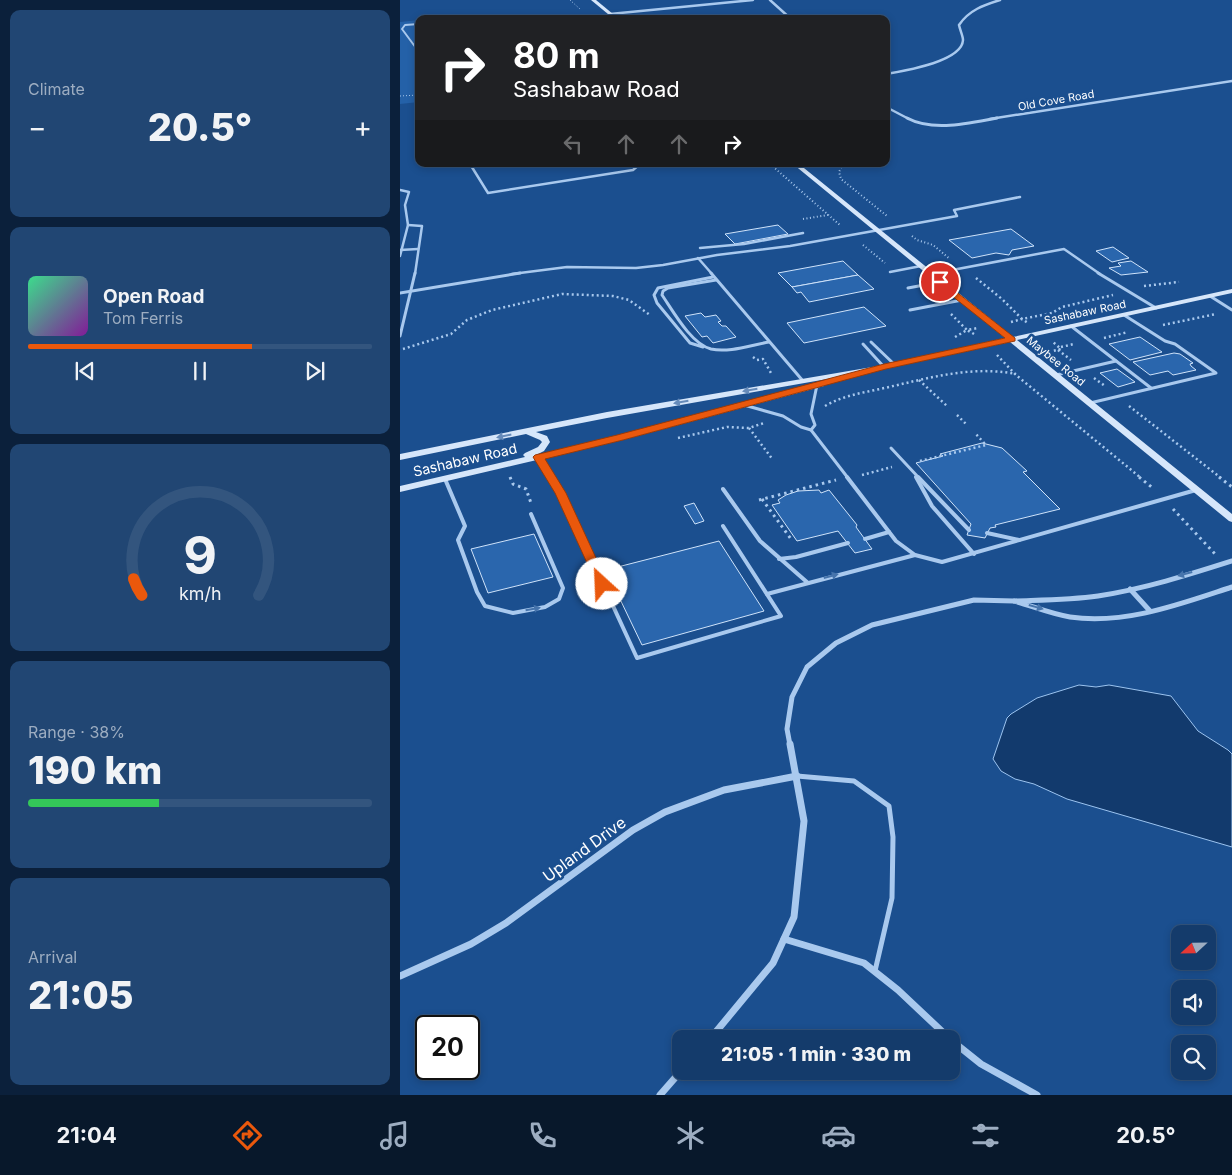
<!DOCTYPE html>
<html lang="en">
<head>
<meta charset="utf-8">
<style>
  :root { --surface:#143b6b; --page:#214673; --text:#f1f3f6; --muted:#9dadc1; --line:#33557e; --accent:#ea580c }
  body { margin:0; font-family:Inter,sans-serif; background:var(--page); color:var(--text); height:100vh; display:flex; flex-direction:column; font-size:19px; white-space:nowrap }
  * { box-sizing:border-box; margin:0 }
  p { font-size:16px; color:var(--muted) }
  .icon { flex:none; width:28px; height:28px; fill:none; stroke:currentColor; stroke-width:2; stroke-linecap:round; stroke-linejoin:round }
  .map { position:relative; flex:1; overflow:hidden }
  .panel { display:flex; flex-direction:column; gap:10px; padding:10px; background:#0b203b; width:400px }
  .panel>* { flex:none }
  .banner { position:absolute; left:15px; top:15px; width:475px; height:152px; border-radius:10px; box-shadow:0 2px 8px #0003,0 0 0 1px var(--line); background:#202124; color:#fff; overflow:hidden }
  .needle { width:32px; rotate:248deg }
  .tools { position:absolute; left:771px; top:925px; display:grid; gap:10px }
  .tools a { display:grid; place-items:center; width:45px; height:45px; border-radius:10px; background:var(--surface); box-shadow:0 2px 8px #0003,0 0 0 1px var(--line); font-size:25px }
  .speed { position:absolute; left:15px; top:1015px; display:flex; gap:10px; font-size:25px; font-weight:700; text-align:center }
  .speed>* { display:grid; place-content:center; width:65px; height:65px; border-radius:50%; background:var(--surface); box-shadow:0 2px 8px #0003,0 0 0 1px var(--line); line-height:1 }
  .speed .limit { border:2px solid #111; border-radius:8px; background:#fff; color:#111 }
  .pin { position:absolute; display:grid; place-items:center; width:42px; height:42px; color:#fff; margin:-21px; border:2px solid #fff; border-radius:50%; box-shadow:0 1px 5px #0007 }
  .me { position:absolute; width:55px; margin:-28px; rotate:335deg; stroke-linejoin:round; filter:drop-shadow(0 0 4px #0008) }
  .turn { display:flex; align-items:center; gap:18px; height:105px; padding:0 15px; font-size:22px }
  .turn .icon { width:65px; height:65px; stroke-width:2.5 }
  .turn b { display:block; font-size:35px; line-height:42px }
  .lanes { display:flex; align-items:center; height:48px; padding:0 15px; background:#0003; justify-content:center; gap:25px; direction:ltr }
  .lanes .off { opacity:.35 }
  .big { font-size:38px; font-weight:800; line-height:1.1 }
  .panel .tile { flex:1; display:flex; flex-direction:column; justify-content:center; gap:8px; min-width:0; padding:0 18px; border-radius:10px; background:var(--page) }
  .panel .dial { align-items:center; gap:0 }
  .dial svg { height:130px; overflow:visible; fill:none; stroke:var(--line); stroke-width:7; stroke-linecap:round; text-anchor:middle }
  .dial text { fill:var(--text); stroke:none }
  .song { display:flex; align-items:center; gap:15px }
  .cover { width:60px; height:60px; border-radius:8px; background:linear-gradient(135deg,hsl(150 70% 55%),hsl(290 70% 35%)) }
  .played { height:5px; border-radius:2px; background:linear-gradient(90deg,var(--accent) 65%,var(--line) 65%) }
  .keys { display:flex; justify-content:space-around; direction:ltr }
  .heat { display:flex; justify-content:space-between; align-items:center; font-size:28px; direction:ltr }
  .charge { height:8px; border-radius:4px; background:linear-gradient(90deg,#34c759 38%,var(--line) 0) }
  .trip { position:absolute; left:272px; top:1030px; width:288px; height:50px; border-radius:10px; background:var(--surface); box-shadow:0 2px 8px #0003,0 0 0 1px var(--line); font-weight:800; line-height:50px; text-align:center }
  .tabs { display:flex; height:80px; justify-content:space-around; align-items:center; background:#08182b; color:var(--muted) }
  .tabs .icon { width:35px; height:35px }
  .tabs .selected { color:var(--accent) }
  .tabs b { font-size:22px; color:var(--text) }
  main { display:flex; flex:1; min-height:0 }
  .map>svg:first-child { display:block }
</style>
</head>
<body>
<main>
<section class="panel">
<div class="tile"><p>Climate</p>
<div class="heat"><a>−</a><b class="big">20.5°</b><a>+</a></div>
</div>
<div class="tile">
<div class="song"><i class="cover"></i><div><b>Open Road</b><p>Tom Ferris</p></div></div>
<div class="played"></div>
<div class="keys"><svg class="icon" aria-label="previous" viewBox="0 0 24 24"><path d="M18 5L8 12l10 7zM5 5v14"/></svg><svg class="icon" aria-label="pause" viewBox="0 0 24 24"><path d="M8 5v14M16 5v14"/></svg><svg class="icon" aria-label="next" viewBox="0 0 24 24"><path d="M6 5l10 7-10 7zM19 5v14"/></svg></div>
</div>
<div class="tile dial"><svg viewBox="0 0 100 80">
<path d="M14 69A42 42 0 1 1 86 69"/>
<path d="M14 69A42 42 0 0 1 9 59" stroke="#ea580c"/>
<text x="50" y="56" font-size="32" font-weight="700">9</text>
<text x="50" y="72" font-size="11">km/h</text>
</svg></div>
<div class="tile"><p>Range · 38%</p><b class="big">190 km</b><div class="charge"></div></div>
<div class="tile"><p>Arrival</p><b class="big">21:05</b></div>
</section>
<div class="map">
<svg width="832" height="1095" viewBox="0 0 832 1095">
  <rect width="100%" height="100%" fill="#1b4f8f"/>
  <polygon fill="#2461a8" points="19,20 19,102 0,104 0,22"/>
  <polygon fill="#123a6d" stroke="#9cc4f0" points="679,685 696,687 709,685 771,696 798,731 828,750 832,754 832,847 667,799 634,784 615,779 601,771 593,759 607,718 611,714 637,698"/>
  <g fill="#2a66ad" stroke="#cfe3fa">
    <polygon points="378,225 388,234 335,244 325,234"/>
    <polygon points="611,229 634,246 612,250 609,255 596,253 572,258 549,240"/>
    <polygon points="713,247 729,258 712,262 696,251"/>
    <polygon points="443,261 458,275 392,287 378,273"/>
    <polygon points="731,261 748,272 721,275 709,268 721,266 718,263"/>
    <polygon points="458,275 474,289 409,302 401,292 397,293 392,287"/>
    <polygon points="464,307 486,326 404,343 387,323"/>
    <polygon points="301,313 305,317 316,315 321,321 318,322 322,326 326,326 336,337 313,343 307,336 302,337 285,316"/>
    <polygon points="740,337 762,352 730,360 709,344"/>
    <polygon points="774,353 780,354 793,363 790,364 791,366 796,370 773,375 768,371 750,375 733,362"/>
    <polygon points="717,369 735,382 718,387 700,373"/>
    <polygon points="582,443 602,448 627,471 623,472 660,509 595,525 596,527 590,528 585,538 567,535 571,524 516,463 543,456 540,454"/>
    <polygon points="419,490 421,493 429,490 457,525 456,527 472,549 455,553 438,531 397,541 372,505 380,503 378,500 386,495 398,491"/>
    <polygon points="294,503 304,521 295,524 284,506"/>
    <polygon points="134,534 153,577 88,593 71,549"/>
    <polygon points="319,541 364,611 242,645 206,570"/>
  </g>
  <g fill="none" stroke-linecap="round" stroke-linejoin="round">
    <g stroke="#a9c9ee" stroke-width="1" stroke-dasharray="1 2" stroke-linecap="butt">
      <polyline points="170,0 180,9"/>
      <polyline points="0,96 19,95"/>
    </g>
    <g stroke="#a9c9ee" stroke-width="2" stroke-dasharray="1 2.5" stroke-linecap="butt">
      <polyline points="370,164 441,226"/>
      <polyline points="443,164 439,172 441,179 487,216"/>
      <polyline points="403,219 428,215"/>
      <polyline points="512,236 517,240 533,245 550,259"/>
      <polyline points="463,245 485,263"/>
    </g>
    <g stroke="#a9c9ee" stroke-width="2.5" stroke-dasharray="2 3" stroke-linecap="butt">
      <polyline points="576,278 602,299 622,319 652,313 662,307 713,295"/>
      <polyline points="744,286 779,282"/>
      <polyline points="551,314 567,330 578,328"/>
      <polyline points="611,322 622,319 628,323"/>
      <polyline points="763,325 816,314"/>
      <polyline points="555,337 567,330 574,334"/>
      <polyline points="704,338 728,332"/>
      <polyline points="661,347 674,344"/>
      <polyline points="3,349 51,334 67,320 92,310 162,294 213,296 229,300 250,315"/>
      <polyline points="658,350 671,360"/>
      <polyline points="649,352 661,349 653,342"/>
      <polyline points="597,355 616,375 741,478"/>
      <polyline points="353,357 357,360 363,359 371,373"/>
      <polyline points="694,378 705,386"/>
      <polyline points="519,380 547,406"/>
      <path d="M425,406C442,396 461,393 480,389C526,379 569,365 616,374"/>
      <polyline points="729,406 821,478"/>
      <polyline points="557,415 566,424"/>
      <polyline points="349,428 373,460"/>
      <polyline points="278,438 327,427 349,428 364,423"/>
      <polyline points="520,461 586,445 575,433"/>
      <polyline points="462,475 492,467"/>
    </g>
    <g stroke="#a9c9ee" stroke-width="3" stroke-dasharray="2.5 4" stroke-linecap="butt">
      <polyline points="110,477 113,484 126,489 131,503"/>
      <polyline points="739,477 754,489"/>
      <polyline points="819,477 832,487"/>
      <polyline points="362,499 391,539"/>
      <polyline points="359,500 436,480"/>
      <polyline points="773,509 815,554"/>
    </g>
    <g stroke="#a9c9ee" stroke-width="2">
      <polyline points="185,19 213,16"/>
      <polyline points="19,24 5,25 2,29 19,52"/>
    </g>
    <g stroke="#a9c9ee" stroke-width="2.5">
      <polyline points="70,164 88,193 233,170 240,164"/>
      <polyline points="0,190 9,192 5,205 8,225 0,256"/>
      <polyline points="8,225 22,226 15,274"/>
      <polyline points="300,248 344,244 403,233"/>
      <polyline points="0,250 18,249"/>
      <polyline points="298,258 312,274"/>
      <polyline points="490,272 521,266"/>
      <polyline points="112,274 167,267 236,268 263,265 317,255 390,246 557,216 554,210 620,197"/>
      <polyline points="531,274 664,249 700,274"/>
    </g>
    <g stroke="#a9c9ee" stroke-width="3">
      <polyline points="311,273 403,381"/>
      <polyline points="698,273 756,308"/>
      <polyline points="531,274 536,273"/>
      <path d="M316,280L268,288L263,291L262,295C273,311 291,344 311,349C329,353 351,345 369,342"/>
      <polyline points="508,288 540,282"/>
      <polyline points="0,293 120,273"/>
      <polyline points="810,296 832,310"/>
      <polyline points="510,310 562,300"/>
      <polyline points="671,326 751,388"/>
      <polyline points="0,336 15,273"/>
      <polyline points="471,342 495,365"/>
      <polyline points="463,344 484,367"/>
      <polyline points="303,347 290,343 257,303 254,295 258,288 313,277"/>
      <polyline points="656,375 716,361"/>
      <polyline points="690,403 816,373 775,344 765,341 724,315"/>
      <polyline points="344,405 383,416 401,427 411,430 448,478"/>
      <polyline points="411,430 415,425 411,414 417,385"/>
      <polyline points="491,448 519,478"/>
      <polyline points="138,457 151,478"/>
    </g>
    <g stroke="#a9c9ee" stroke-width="4">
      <polyline points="151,477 161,493 237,658 381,616 323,526"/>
      <polyline points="447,477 496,541 515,555 542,562 796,490"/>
      <polyline points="516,477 532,506 574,554"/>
      <polyline points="518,477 569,530"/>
      <polyline points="45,479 65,526 58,540 77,592 85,606 113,613 145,607 159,599 163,588 131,514"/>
      <polyline points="323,489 360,541 408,583"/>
      <polyline points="587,533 619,540"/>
      <polyline points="465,539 489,532"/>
      <polyline points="379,559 396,557 448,543"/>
      <polyline points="367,594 515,555"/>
    </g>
    <polyline stroke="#a9c9ee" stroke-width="5" points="397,776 454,781 489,806 493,837 492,898 475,971"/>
    <g stroke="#a9c9ee" stroke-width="2.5">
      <polyline points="370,0 391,19"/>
      <polyline points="210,14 353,0"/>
      <path d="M486,74C503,71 562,62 563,40C563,36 560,30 559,25C569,10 584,5 600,0"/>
      <polyline points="486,107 509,119"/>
      <polyline points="590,119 832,81"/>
    </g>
    <path stroke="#a9c9ee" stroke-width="3" d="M507,118C533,132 569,123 597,118"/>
    <g stroke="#a9c9ee" stroke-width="5">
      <path d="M832,561C788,575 744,589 698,596C670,600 642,600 614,601C632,606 651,614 670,617C725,625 780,604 832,587"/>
      <polyline points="730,589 750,611"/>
      <polyline points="390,745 387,729 392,697 407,667 436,643 472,625 574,600 614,601"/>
    </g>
    <g stroke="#a9c9ee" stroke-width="7">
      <polyline points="384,939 464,963 498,990 550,1039"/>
      <polyline points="0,976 71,944 106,923 233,830 265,812 324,790 397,776"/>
      <polyline points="310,1039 373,963 394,917 404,821 390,744"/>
      <polyline points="551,1040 581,1064 637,1095"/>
      <polyline points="260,1095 281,1071"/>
    </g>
    <g fill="#d6e6fa" fill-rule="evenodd">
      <polygon points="191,0 196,0 219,19 214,19"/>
      <polygon points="393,164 399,164 613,337 832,289 832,293 617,340 832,514 832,522 829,521 610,342 484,369 207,418 136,432 147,436 150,442 144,451 136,455 217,436 421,382 425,384 424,386 222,440 0,492 0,486 125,457 123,455 125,453 138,447 142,442 140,440 126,434 0,460 0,454 207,412 484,365 605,338"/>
    </g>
  </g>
  <defs><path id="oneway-solid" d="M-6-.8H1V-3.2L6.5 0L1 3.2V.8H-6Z" transform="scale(1.25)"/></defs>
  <g fill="#668bba">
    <use href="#oneway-solid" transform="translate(350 390) rotate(170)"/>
    <use href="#oneway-solid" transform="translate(281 402) rotate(170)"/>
    <use href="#oneway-solid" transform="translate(104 436) rotate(168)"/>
  </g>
  <g fill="#4674ac">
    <use href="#oneway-solid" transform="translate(785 574) rotate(165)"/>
    <use href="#oneway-solid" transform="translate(431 576) rotate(-15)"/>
    <use href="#oneway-solid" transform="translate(636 607) rotate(16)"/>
    <use href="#oneway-solid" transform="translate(133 609) rotate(-10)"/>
  </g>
  <polygon fill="#ea580c" stroke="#983908" points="540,279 615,338 615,341 486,369 223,440 145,459 166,493 208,584 202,588 198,587 155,493 133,457 135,455 217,435 484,364 605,338 537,284 536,282"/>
  <g text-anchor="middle" stroke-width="5" stroke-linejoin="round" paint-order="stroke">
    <g font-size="11" fill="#fff" stroke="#1b4f8f">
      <text transform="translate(656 100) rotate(-10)" y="4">Old Cove Road</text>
      <text transform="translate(685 312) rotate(-12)" y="4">Sashabaw Road</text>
      <text transform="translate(656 361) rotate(39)" y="4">Maybee Road</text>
    </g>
    <g font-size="14" fill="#fff" stroke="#1b4f8f">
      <text transform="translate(65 460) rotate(-13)" y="5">Sashabaw Road</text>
    </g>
    <g font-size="16" fill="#fff" stroke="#1b4f8f">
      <text transform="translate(184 849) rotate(-36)" y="6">Upland Drive</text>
    </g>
  </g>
</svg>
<div class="tools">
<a><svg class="needle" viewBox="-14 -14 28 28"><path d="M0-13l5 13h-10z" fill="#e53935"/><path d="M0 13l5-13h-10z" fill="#9dadc1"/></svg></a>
<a><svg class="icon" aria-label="sound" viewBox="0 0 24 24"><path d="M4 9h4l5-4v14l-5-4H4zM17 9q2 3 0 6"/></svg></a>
<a><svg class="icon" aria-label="search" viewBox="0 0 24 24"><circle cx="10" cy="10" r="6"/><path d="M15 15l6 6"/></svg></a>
</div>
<div class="speed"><div class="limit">20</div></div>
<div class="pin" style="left:540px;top:282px;background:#d93025"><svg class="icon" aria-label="arrive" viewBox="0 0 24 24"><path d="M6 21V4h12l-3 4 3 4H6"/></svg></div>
<svg class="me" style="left:202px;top:584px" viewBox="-20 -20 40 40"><circle r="19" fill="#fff"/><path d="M0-13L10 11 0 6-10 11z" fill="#ea580c"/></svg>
<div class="trip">21:05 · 1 min · 330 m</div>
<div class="banner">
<div class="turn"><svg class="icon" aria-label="right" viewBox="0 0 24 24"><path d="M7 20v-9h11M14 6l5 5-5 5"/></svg><div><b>80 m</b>Sashabaw Road</div></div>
<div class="lanes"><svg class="icon off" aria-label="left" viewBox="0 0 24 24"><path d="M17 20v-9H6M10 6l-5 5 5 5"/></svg><svg class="icon off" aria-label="ahead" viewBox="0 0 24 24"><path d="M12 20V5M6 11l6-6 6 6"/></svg><svg class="icon off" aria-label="ahead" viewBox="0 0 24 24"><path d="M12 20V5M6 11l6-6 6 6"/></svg><svg class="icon" aria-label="right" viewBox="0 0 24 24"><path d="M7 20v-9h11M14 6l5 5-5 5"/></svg></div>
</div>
</div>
</main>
<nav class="tabs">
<b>21:04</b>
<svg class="icon selected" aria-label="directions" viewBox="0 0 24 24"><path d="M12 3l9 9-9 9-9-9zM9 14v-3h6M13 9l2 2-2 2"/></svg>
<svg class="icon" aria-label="music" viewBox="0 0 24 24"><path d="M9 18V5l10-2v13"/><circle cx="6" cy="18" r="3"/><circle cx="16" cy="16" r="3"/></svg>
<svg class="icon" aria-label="phone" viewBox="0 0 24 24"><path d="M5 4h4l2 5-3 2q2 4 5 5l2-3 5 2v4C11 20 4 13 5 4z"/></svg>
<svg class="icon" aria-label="climate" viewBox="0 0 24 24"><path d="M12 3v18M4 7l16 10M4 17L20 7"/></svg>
<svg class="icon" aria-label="car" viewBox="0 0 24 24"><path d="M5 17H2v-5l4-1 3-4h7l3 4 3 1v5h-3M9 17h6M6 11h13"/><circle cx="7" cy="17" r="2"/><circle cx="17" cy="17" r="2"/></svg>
<svg class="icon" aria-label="filters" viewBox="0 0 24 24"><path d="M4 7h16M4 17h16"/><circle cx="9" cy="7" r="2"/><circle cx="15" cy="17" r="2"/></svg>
<b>20.5°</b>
</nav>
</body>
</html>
